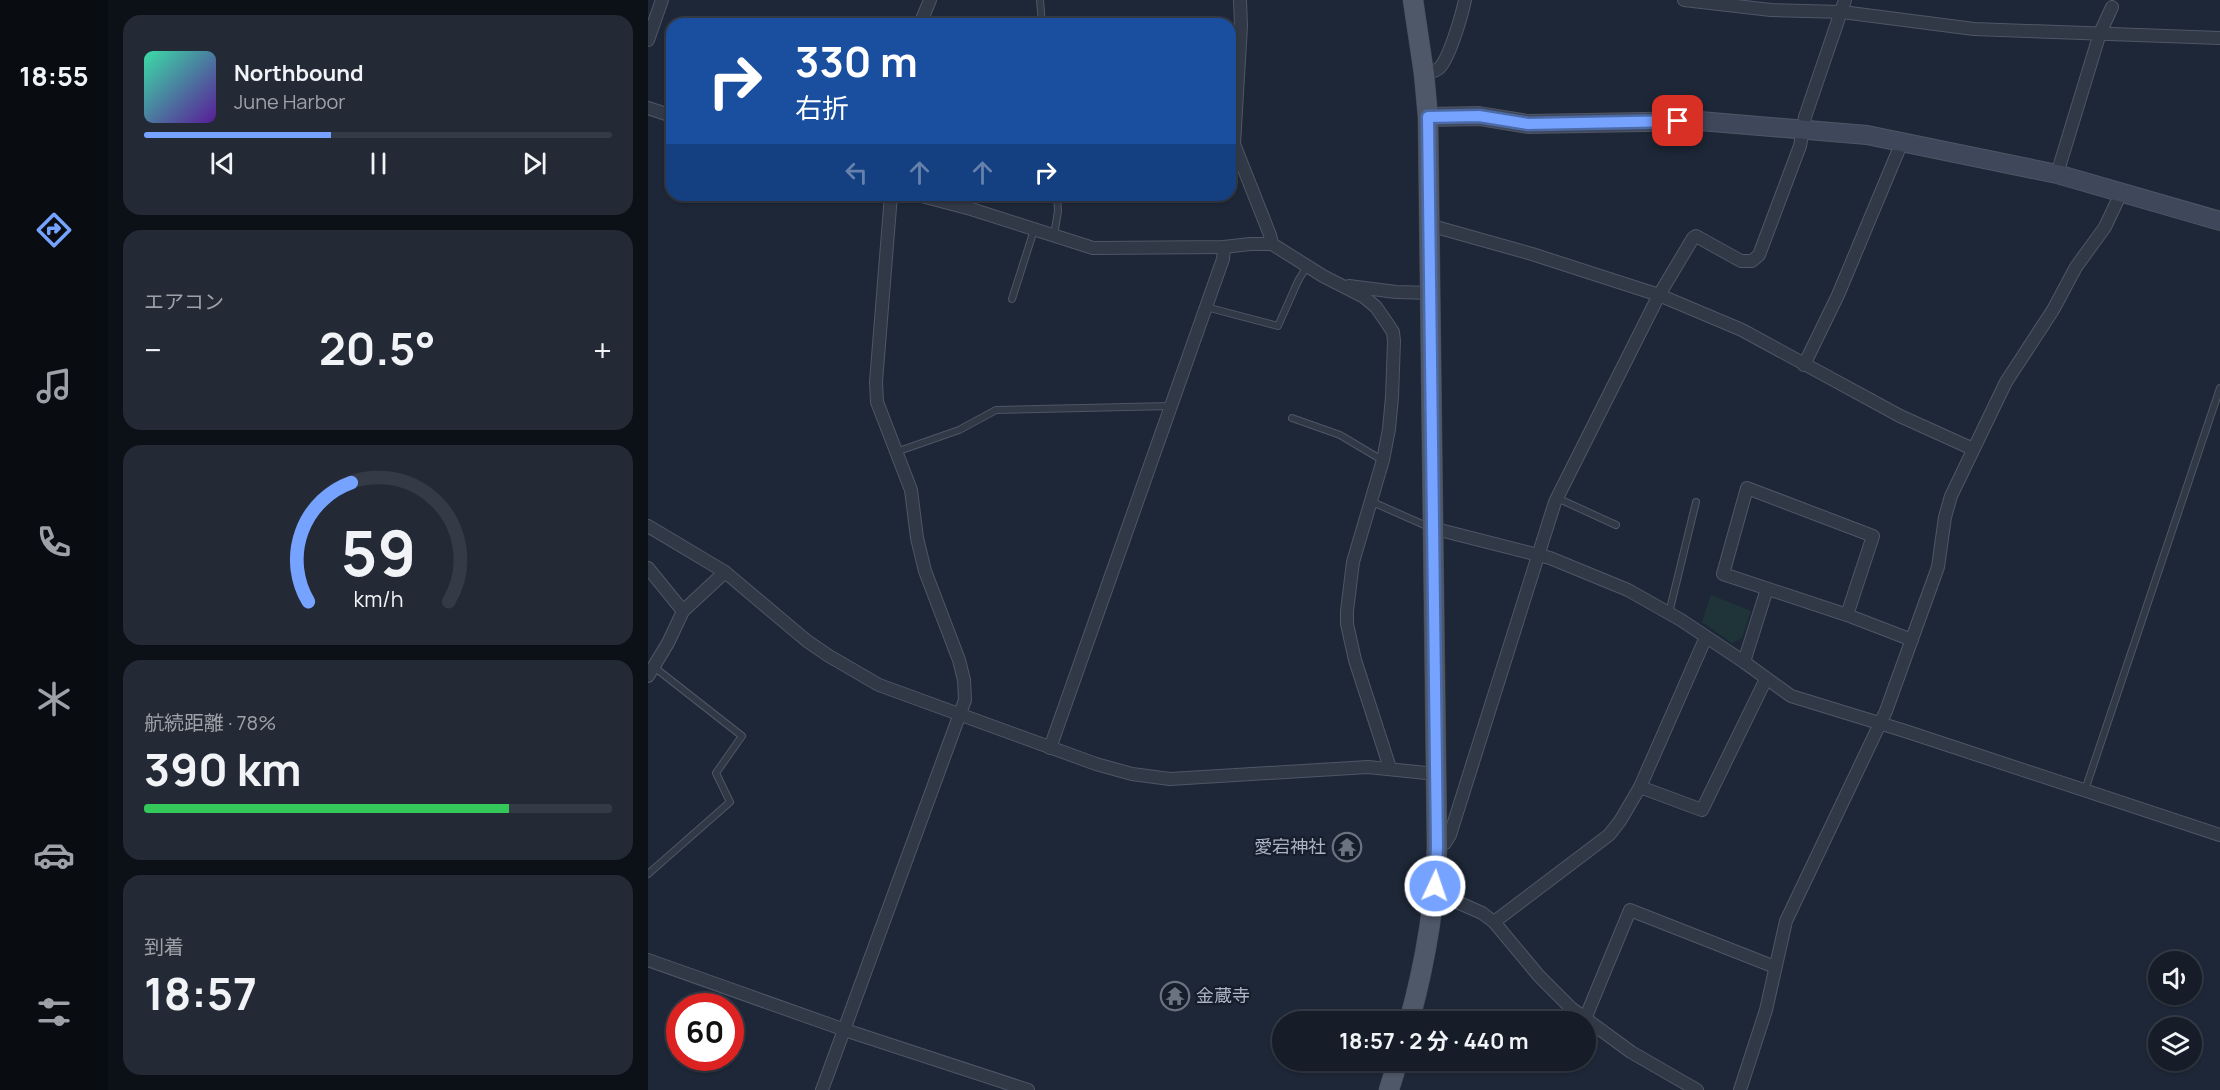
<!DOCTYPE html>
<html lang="ja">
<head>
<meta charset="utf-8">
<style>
  :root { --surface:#161d29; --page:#232a35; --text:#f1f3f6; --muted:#9ea2a8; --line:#353b46; --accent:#75a3ff }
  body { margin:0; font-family:Manrope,"Noto Sans JP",sans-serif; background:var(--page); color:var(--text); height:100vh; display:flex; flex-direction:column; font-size:22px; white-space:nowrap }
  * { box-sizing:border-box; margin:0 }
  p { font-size:20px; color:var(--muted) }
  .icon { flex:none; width:33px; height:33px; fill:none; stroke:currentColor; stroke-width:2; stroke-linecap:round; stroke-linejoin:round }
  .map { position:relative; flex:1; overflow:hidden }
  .sheet { display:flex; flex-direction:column; gap:15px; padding:15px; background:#0c1017; width:540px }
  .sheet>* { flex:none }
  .banner { position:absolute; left:18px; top:18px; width:570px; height:183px; border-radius:18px; box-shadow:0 2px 4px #0004,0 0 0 2px var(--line); background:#1a4fa0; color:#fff; overflow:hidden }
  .tools { position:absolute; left:1500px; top:951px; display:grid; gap:12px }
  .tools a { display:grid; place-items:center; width:54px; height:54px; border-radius:50%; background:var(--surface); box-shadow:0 2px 4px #0004,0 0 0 2px var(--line); font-size:30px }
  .speed { position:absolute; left:18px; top:993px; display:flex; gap:12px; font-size:30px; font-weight:700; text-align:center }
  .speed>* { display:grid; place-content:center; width:78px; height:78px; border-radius:50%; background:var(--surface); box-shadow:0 2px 4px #0004,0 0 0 2px var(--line); line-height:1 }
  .speed .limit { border:9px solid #d22; background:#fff; color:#111 }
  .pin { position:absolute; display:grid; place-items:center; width:51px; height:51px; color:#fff; margin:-26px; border-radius:12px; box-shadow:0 3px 9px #0006 }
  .me { position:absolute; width:66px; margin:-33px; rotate:3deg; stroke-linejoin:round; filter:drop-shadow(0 0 4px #0008) }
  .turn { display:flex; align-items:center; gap:21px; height:126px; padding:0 30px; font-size:27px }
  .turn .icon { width:78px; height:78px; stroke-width:2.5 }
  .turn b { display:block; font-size:42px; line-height:51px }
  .lanes { display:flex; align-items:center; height:57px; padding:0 30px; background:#0003; justify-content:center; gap:30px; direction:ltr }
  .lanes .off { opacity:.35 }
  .big { font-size:45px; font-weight:700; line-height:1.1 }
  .sheet .card { flex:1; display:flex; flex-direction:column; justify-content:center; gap:9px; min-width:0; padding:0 21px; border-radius:18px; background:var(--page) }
  .sheet .dial { align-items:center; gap:0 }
  .dial svg { height:156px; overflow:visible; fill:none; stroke:var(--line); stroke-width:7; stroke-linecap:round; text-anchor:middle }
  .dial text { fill:var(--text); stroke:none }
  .song { display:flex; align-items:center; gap:18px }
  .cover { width:72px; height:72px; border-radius:9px; background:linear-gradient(135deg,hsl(160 70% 55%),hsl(270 70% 35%)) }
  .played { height:6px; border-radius:3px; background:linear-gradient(90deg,var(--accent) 40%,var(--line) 40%) }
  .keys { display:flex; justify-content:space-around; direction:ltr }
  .heat { display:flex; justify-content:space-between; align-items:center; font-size:33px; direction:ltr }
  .charge { height:9px; border-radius:4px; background:linear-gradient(90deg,#34c759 78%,var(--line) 0) }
  .trip { position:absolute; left:624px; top:1011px; width:324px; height:60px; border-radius:30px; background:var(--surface); box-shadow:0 2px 4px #0004,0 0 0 2px var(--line); font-weight:700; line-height:60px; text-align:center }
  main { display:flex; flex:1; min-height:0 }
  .tabs { display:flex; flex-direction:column; width:108px; justify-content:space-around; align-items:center; background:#090c10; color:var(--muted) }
  .tabs .icon { width:42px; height:42px }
  .tabs .active { color:var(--accent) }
  .tabs b { font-size:27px; color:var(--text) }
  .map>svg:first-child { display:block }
</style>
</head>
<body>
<main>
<nav class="tabs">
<b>18:55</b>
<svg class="icon active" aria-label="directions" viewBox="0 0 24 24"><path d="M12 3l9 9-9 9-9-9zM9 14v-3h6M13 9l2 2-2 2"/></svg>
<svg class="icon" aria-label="music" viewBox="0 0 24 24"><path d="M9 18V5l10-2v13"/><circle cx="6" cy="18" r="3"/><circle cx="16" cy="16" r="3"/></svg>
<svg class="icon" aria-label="phone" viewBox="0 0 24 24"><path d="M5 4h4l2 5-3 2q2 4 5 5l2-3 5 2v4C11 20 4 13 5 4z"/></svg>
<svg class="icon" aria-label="climate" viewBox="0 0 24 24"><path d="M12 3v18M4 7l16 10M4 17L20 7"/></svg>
<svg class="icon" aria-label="car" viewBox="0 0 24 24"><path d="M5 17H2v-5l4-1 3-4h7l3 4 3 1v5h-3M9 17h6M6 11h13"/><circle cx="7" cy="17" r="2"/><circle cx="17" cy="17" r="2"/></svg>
<svg class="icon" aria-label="filters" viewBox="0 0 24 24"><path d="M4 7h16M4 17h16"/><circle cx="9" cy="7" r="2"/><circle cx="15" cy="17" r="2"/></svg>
</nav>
<section class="sheet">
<div class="card">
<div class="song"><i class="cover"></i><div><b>Northbound</b><p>June Harbor</p></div></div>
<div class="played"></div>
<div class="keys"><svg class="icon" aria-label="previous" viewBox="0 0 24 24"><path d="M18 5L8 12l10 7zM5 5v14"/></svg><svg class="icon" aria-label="pause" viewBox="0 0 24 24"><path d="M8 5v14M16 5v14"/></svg><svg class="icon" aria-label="next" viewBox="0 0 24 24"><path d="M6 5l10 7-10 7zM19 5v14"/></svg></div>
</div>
<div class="card"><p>エアコン</p>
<div class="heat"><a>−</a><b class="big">20.5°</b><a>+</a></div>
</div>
<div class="card dial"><svg viewBox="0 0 100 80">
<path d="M14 69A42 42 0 1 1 86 69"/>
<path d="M14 69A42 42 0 0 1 36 8" stroke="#75a3ff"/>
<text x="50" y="56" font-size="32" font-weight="700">59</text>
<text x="50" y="72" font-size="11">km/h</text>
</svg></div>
<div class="card"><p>航続距離 · 78%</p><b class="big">390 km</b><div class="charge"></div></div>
<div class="card"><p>到着</p><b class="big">18:57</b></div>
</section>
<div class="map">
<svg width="1572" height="1090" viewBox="0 0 1572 1090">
  <rect width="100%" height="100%" fill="#1e2737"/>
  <polygon fill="#1f3438" points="1063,595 1103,611 1094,638 1084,643 1054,622"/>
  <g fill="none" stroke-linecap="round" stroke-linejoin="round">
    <g stroke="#4f5666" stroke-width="8">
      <g id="lane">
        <polyline points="392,0 394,24"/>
        <polyline points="406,236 410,211 409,195"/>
        <polyline points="364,299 386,230"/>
        <polyline points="558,307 630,326 650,281 659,266"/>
        <polyline points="644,418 692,435 734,460"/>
        <polyline points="248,452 311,430 348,410 523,406"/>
        <polyline points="909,498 968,525"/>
        <polyline points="722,501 781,527"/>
        <polyline points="1021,613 1048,502"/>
        <polyline points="1437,790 1572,388"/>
        <polyline points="0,874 82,802 68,773 94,736 6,667"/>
      </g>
    </g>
    <g stroke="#4f5666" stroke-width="14">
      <g id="street">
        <polyline points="592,0 593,26 586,144 622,235 624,244"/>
        <polyline points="1036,0 1123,10 1194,12 1326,29 1572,38"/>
        <polyline points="272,24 282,0"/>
        <polyline points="0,40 14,0"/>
        <path d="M776,74C781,73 786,72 790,69C801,61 814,14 817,0"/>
        <polyline points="0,108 24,116"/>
        <polyline points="1409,174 1452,33 1464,7"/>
        <polyline points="270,195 323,209 445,248 576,247 602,244 624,244 675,276 716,297 728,307 739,323 745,332 746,341 744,397 741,429 735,460 705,562 699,611 699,624 707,660 742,768"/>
        <polyline points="783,227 788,227 884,254 1011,295 1094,330 1252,416 1325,449"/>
        <polyline points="701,286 748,292 783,293"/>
        <polyline points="1156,365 1190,295 1254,142"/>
        <polyline points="0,526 77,572 159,641 181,656 231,685 448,764 484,774 522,779 720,767 788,774"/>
        <polyline points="784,528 902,558 980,590 1033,620 1096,662 1143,696 1257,731 1572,835"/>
        <polyline points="0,568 35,611"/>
        <polyline points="1199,615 1225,536 1099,488 1075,574 1199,615 1264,640"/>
        <polyline points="1096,662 1119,589"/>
        <polyline points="0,676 20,643 35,611 77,572"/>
        <polyline points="402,748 575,259 576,247"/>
        <polyline points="992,787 1054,810 1118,679"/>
        <polyline points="789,847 797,843 802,835 907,502 1011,295 1045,238 1048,236 1093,261 1104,261 1111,255 1152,146 1157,117 1197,0"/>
        <polyline points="786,898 800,898 834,913 846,922 891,976 923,1008 983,1052 1049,1090"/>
        <polyline points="846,922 961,835 972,821 992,787 1058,637"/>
        <polyline points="0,960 197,1030 380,1090"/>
        <polyline points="937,1019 982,910 1127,967"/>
        <polyline points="174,1090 317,700 316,680 311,660 277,571 269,538 263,490 229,402 228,382 243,195"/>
        <polyline points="1092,1090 1118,1010 1138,921 1238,711 1290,567 1297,517 1303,496 1358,382 1405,310 1428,267 1457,227 1474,191"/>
      </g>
    </g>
    <g stroke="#4f5666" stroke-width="20">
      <polyline id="secondary" points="780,117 831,116 880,124 1052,121 1219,135 1409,174 1572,221"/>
    </g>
    <g stroke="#3b4251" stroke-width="21">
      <g id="primary">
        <path d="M761,1022C777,964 787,907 789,847L780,117L776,74L765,0"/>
        <polyline points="741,1090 750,1060"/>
      </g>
    </g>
    <use href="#lane" stroke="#313947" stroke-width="6"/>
    <use href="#street" stroke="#313947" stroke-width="12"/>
    <use href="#secondary" stroke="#3f485b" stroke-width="18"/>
    <use href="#primary" stroke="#4f5868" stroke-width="20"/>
  </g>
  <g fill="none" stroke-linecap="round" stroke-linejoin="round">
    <g stroke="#4c6aa6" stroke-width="15">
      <polyline id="route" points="787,886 789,847 780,117 831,116 880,124 1030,121"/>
    </g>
    <use href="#route" stroke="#75a3ff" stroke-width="10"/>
  </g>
  <defs>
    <g id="temple-ring" transform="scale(1.5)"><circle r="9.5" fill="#171e2b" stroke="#6b7280" stroke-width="1.5"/><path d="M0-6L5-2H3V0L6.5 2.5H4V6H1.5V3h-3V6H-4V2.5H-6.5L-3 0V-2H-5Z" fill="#6b7280"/></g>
  </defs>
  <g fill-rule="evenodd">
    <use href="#temple-ring" x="699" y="847"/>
    <use href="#temple-ring" x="527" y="996"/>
  </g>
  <g text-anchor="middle" stroke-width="4.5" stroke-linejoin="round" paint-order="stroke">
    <g font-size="18" fill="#abb3c5" stroke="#171e2b" text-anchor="end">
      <text x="678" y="853">愛宕神社</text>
      <text x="548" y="1002" text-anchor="start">金蔵寺</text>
    </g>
  </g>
</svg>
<div class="tools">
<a><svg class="icon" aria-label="sound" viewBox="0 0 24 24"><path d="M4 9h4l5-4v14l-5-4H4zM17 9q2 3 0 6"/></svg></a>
<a><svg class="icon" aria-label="layers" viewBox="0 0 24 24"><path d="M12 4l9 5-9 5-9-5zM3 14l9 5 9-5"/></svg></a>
</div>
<div class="speed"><div class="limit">60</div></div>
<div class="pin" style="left:1030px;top:121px;background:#d93025"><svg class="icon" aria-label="arrive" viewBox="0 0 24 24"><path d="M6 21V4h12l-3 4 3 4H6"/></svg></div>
<svg class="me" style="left:787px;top:886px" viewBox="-20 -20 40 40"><circle r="17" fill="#75a3ff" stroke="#fff" stroke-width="3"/><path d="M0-11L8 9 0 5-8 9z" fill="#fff"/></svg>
<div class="trip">18:57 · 2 分 · 440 m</div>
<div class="banner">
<div class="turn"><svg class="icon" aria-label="right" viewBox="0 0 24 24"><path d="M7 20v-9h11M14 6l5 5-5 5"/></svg><div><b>330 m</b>右折</div></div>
<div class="lanes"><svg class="icon off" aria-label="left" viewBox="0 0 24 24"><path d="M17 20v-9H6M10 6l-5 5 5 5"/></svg><svg class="icon off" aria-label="ahead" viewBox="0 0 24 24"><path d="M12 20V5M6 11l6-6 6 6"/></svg><svg class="icon off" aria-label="ahead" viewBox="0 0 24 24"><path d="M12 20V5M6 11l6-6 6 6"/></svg><svg class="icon" aria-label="right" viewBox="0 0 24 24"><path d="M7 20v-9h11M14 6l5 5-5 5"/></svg></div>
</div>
</div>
</main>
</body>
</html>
